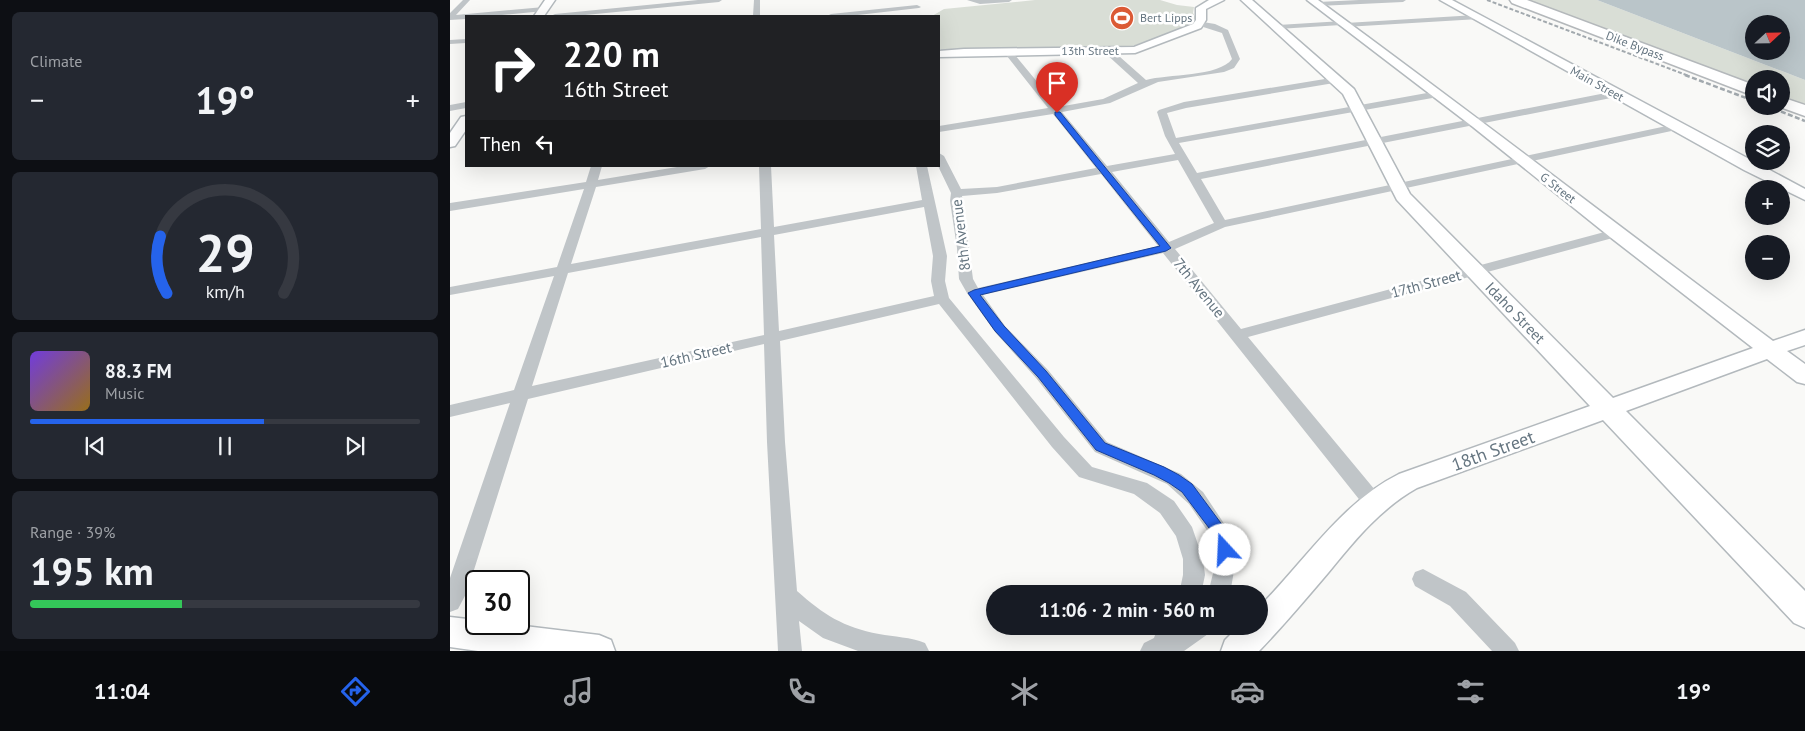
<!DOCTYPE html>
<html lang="en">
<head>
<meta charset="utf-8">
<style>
  :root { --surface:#171b24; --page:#242831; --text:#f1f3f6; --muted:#9ea1a6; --line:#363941; --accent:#2563eb }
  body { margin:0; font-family:"PT Sans",sans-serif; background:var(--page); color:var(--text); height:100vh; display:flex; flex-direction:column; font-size:19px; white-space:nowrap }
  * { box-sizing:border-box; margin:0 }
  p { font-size:16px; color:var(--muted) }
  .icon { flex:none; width:28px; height:28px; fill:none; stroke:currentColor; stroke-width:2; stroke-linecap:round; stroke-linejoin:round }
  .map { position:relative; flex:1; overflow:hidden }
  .side { display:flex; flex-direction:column; gap:12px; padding:12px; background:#0d0f14; width:450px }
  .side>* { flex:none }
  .guide { position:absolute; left:15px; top:15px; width:475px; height:152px; border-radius:0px; box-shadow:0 5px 20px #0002; background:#202124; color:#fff; overflow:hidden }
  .needle { width:32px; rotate:68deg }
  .buttons { position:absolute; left:1295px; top:15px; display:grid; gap:10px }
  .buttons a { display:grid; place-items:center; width:45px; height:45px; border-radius:50%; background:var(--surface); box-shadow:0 5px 20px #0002; font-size:25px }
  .speed { position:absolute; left:15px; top:570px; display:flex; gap:10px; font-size:25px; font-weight:700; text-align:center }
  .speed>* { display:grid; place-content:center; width:65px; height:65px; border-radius:50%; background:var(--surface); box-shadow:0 5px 20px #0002; line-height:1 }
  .speed .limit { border:2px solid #111; border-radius:8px; background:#fff; color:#111 }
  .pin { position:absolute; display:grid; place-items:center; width:42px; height:42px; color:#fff; margin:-51px -21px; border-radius:50% 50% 50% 0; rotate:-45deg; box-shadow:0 0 5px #0007 }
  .pin .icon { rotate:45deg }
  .me { position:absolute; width:55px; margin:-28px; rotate:340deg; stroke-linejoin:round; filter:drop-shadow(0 0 4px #0008) }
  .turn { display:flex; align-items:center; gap:18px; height:105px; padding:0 15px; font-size:22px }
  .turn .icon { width:65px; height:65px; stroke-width:2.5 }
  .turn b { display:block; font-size:35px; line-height:42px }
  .then { display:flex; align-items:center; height:48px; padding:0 15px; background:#0003; gap:10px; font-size:19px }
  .big { font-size:38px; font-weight:700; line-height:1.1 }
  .side .tile { flex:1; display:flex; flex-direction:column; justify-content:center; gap:8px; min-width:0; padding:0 18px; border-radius:8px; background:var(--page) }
  .side .dial { align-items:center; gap:0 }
  .dial svg { height:130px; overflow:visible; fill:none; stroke:var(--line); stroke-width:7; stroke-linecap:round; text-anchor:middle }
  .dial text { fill:var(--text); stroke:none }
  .song { display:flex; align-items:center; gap:15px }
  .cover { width:60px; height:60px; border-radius:8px; background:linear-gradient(135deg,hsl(260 70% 55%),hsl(40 70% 35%)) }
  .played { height:5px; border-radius:2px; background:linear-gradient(90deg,var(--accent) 60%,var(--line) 60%) }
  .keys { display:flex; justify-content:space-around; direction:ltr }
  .heat { display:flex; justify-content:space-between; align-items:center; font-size:28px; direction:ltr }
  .charge { height:8px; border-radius:4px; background:linear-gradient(90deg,#34c759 39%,var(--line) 0) }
  .trip { position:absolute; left:536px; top:585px; width:282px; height:50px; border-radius:25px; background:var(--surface); box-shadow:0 5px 20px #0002; font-weight:700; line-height:50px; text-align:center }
  .dock { display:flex; height:80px; justify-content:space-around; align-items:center; background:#090b0e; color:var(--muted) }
  .dock .icon { width:35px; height:35px }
  .dock .on { color:var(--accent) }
  .dock b { font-size:22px; color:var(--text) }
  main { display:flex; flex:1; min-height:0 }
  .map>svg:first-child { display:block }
</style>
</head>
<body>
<main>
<section class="side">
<div class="tile"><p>Climate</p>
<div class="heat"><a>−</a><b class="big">19°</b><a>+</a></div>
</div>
<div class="tile dial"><svg viewBox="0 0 100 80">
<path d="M14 69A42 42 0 1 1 86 69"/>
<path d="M14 69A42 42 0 0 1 10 34" stroke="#2563eb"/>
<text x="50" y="56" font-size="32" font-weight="700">29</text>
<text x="50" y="72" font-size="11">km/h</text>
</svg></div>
<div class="tile">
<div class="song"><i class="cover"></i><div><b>88.3 FM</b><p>Music</p></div></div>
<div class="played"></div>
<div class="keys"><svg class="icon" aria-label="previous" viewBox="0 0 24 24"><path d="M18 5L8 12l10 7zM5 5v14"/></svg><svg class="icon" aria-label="pause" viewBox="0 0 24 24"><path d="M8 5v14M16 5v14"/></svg><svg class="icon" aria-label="next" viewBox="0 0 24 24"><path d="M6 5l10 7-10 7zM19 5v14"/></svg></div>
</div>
<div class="tile"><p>Range · 39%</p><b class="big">195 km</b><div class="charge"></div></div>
</section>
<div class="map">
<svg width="1355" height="651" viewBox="0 0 1355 651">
  <rect width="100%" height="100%" fill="#f9f9f7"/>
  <g fill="#d9ded6">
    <polygon points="585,0 710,0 727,5 744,7 743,13 747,20 736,27 677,48 491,50 489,48 489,16 482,16 494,9"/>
    <polygon points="1066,0 1147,0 1355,80 1355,111 1331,102 1331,79 1304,79 1304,91"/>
  </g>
  <path fill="#bac5c9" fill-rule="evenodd" d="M1147,0H1355V80ZM1304,24H1331V51H1304Z"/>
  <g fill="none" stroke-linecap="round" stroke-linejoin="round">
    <g stroke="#b3b9bd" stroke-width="3">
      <g id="secondary">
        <polygon points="95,0 105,0 94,16 84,16"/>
        <polygon points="759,0 774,0 756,9 756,20 751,28 685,53 489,57 489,51 514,49 684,47 743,24 746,20 746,8"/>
        <path d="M791,0H802L904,89L960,194L1163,398L1303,348L1160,237L1023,127L857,0H868C1021,112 1171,228 1323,341L1355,330V345L1337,351L1355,364V384L1347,382L1317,359L1176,411L1355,591V628L1344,623L1153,420L967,488C930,509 905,540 878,573C856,599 833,626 809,651H771L775,640L789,626H810V606C855,561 891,503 949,474L1140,406L947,200L893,94Z"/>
        <polygon points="990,0 1002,0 1355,189 1355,200 1294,170"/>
        <polygon points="16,116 16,130 5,146 0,147 0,133 11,117"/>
        <polygon points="0,617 26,620 26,624 57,624 149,635 161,640 165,651 28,651 0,647"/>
      </g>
    </g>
    <g stroke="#b4b8bb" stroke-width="3">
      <g id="highway">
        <polygon points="1060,0 1077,0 1304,85 1304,96 1062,3"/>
        <polygon points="1331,97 1355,105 1355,116 1327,106 1331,106"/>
      </g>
    </g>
    <g fill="#c0c5c8" fill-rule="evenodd">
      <polygon points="13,0 20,0 6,15 94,7 98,9 94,11 41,16 16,16 16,19 0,20 0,13"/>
      <polygon points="248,0 272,0 269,2 125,16 101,16 105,14"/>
      <polygon points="304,0 310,0 310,16 303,16"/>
      <polygon points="517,0 562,0 559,2 530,4"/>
      <polygon points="909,0 956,0 953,2 868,6 865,4 868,2"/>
      <polygon points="467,5 471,7 469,8 399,16 377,16 381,14"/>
      <polygon points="1026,15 1029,15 1029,19 895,27 891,25 828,29 824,27 828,25 893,21 896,23"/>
      <path d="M747,21L765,24L778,30L790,59L784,68L774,72L708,82L660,103L612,112L657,166L725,154L715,136L707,112L709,110L734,102L887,77L890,78V82L736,108L717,113L726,138L988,91L993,94L988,97L729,143L747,173L1166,91L1171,94L1166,97L751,179L775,220L1226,124L1231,127L1226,130L775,227L725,249L791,329L1162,230H1170L1172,233L1170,236L798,337L930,496L933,502L930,508L923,510L916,508L713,253L533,295L555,326L598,370L657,442L731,474L753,492L781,534L785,565L780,594H758L765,565L761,536L739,504L717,484L645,452L586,378L545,332L517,293L509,279L507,248L500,201L501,193L488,166L489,153L494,156L511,189L547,187L646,168L603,114L489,132V126L598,108L553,51L557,49H560L608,107L653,99L688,83L655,53V49H661L696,80C717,74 769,77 782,59L772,33L747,25ZM728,160L764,223L719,242L662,172ZM651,174L708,246L528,288L523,279L512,196L547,193Z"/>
      <polygon points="16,39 16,43 0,44 0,40"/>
      <polygon points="16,102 16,108 0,111 0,105"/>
      <path d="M141,166H152L148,180L233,166H260L255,169L146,187L121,264L311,229L309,166H321L324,227L472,200L466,166H477L497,256L495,281L499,298L614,437L642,467L697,483L724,501L742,527L753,559L755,575L751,594H729L733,575V559L726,536L710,513L684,494L629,477L602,447L489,304L330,341L335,442L347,591C374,615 393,627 429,634C444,637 461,637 475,643L479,651H408L373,638L349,621L352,651H328L317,442L314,344L78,399L17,592L8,609L0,612V578L60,403L0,417V405L64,390L104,276L0,295V287L107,267L134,189L0,211V203L136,182ZM474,207L483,256L481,281L484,296L329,331L324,235ZM311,237L314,335L82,386L118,273Z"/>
      <polygon points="973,569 1016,592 1065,643 1069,651 1042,651 1000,606 965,586 962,579 965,572"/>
      <polygon points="708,626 761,626 758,634 734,651 690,651 694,643 704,638"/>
    </g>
    <use href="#secondary" fill="#fff" fill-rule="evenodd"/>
    <use href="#highway" fill="#fff" fill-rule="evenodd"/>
    <polyline stroke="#a2a9ae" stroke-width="2" stroke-dasharray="4 2" stroke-linecap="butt" points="1037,0 1239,76"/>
    <g stroke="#a2a9ae" stroke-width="2.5" stroke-dasharray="5 2.5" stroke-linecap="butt">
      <polyline points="1235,75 1304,101"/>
      <polyline points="1317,106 1355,121"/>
    </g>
  </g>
  <polygon fill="#2563eb" stroke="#184099" points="605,112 610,112 721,248 716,251 530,295 554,326 596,371 655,443 714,467 729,475 742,484 776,530 782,550 780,555 775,557 769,555 764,535 759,528 732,492 719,483 704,475 646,450 588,377 545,331 518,293 524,290 710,246 605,115"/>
  <defs>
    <g id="stadium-disc" transform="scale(1.25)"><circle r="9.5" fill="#db5a35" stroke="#fff"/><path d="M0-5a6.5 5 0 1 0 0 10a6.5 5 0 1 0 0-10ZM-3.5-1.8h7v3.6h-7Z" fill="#fff"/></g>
  </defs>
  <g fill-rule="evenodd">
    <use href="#stadium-disc" x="672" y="18"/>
  </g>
  <g text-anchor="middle" stroke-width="5" stroke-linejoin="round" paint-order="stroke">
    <g font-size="12" fill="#657580" stroke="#fff" text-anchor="start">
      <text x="690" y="22">Bert Lipps</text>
    </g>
    <g font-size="12" fill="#657580" stroke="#fff">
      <text transform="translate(1185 46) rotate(21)" y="4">Dike Bypass</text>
      <text x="640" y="55">13th Street</text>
      <text transform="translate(1147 84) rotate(29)" y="4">Main Street</text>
      <text transform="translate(1108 188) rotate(38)" y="4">G Street</text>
    </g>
    <g font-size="15" fill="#657580" stroke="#fff">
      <text transform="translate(511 235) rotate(-97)" y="5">8th Avenue</text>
      <text transform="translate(976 284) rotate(-15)" y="5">17th Street</text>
      <text transform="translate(749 288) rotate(51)" y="5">7th Avenue</text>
      <text transform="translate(1065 313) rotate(46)" y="5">Idaho Street</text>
      <text transform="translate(246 355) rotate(-13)" y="5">16th Street</text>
    </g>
    <g font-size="18" fill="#657580" stroke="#fff">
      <text transform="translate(1043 451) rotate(-20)" y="6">18th Street</text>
    </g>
  </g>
</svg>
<div class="buttons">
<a><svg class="needle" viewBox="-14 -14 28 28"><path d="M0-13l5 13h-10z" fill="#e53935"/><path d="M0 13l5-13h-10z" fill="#9ea1a6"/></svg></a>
<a><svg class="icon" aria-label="sound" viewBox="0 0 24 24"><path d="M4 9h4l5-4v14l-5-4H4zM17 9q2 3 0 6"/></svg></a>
<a><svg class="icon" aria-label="layers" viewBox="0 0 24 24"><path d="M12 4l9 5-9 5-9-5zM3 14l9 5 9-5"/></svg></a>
<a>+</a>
<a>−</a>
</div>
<div class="speed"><div class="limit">30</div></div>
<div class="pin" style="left:607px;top:113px;background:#d93025"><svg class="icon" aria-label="arrive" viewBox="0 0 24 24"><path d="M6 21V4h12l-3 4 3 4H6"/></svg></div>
<svg class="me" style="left:775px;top:550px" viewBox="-20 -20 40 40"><circle r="19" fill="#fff"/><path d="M0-13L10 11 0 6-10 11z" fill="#2563eb"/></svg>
<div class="trip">11:06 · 2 min · 560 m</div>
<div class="guide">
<div class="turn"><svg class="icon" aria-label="right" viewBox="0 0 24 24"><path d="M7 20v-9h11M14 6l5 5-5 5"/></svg><div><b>220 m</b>16th Street</div></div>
<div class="then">Then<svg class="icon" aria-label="left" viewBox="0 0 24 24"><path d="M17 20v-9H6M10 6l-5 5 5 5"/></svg></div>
</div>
</div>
</main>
<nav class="dock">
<b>11:04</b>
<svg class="icon on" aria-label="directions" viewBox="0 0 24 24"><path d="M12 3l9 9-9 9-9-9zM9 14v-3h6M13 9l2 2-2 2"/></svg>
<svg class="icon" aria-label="music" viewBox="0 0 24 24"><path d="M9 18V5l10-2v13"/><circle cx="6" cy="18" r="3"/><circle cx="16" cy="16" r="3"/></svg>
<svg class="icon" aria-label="phone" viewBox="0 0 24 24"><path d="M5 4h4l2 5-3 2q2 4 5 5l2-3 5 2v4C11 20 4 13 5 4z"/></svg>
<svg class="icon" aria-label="climate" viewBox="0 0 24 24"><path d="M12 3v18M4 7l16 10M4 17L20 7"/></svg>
<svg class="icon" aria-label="car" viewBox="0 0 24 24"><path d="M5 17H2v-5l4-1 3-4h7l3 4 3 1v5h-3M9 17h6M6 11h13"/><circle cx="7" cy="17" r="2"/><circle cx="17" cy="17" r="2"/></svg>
<svg class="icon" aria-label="filters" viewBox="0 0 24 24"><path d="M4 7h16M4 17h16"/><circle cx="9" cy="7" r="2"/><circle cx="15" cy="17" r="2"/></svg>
<b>19°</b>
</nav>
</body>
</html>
